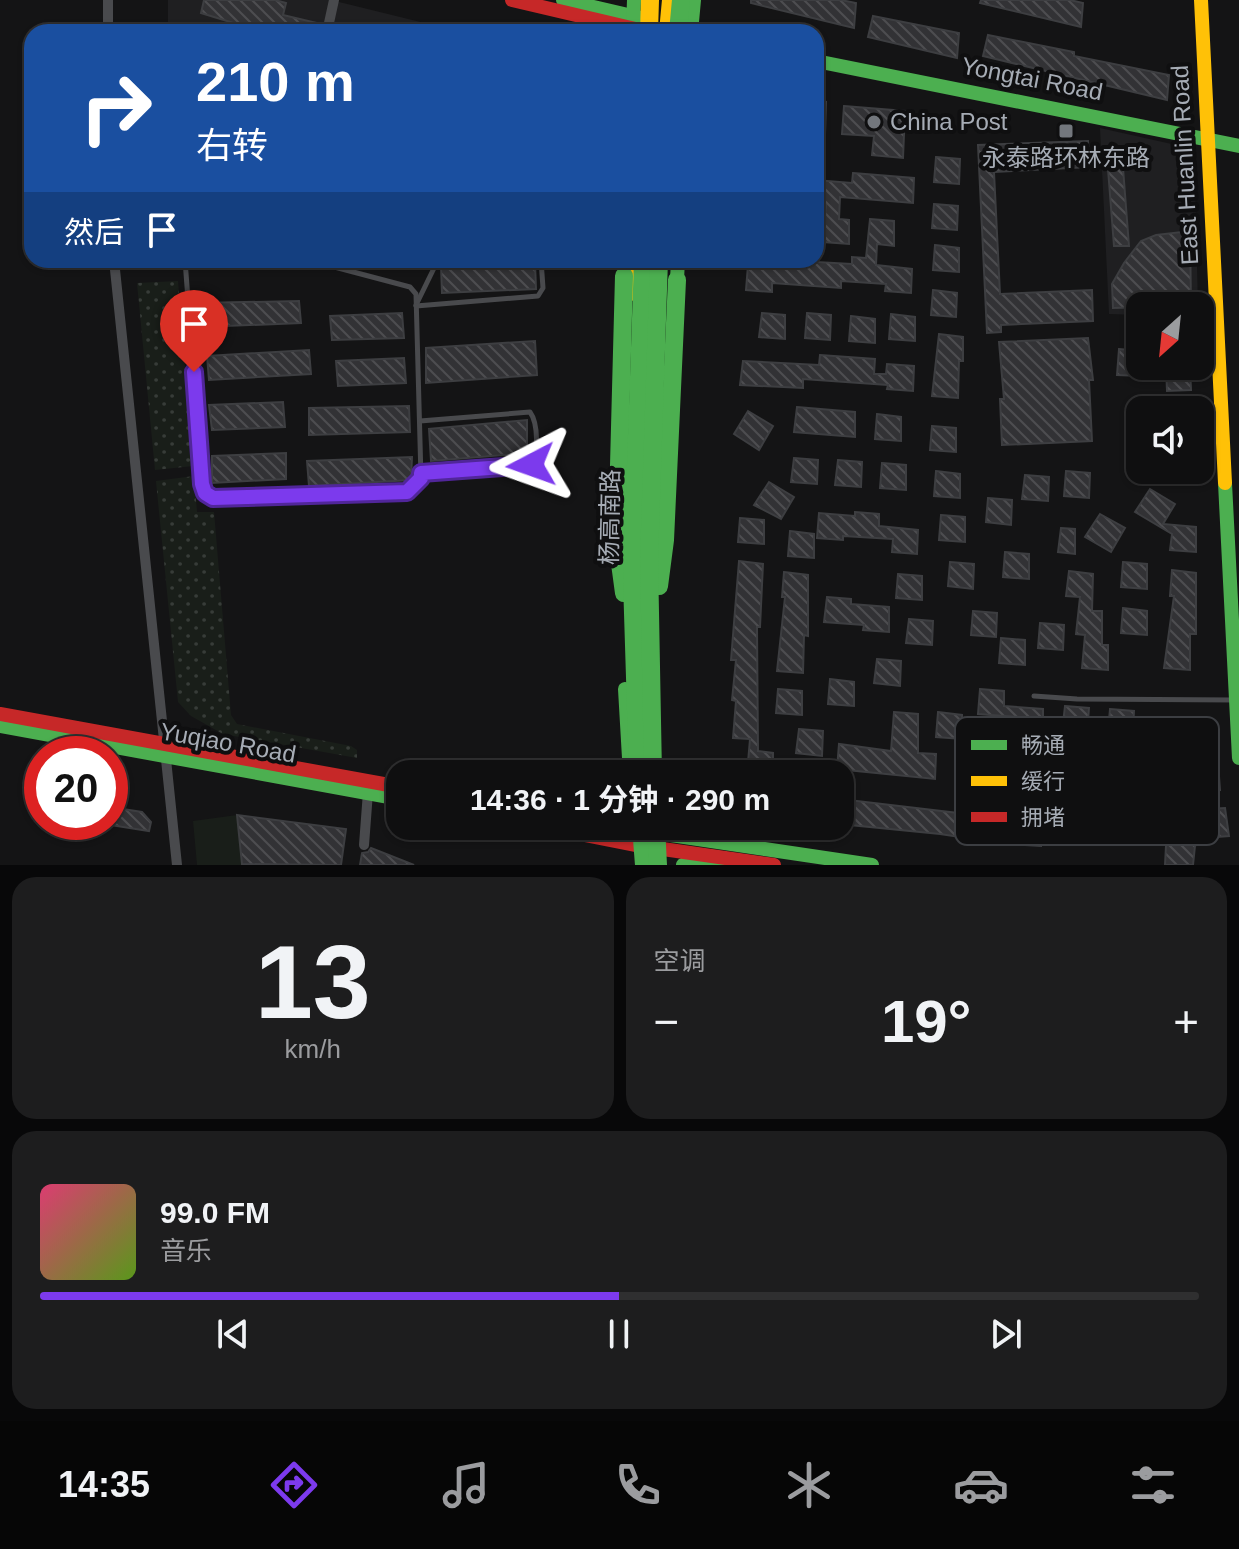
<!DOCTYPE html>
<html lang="zh">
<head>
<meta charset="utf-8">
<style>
  :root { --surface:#0f0f10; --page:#1d1d1e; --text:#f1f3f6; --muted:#9b9c9f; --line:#2f2f30; --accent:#7c3aed }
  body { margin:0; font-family:Arial,"Noto Sans SC",sans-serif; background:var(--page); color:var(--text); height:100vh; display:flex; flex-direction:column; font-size:30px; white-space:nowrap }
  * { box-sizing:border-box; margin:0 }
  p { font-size:26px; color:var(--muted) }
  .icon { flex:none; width:44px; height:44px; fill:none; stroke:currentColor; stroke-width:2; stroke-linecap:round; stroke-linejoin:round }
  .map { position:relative; height:865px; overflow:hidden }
  .side { display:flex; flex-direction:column; gap:12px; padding:12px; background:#080809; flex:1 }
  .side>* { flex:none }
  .top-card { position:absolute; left:24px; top:24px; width:800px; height:244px; border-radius:24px; box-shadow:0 2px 6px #0004,0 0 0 2px var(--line); background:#1a4fa0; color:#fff; overflow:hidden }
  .needle { width:52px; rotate:207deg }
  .controls { position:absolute; left:1126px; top:292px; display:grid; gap:16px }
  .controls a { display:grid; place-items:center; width:88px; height:88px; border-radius:16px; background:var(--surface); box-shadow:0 2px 6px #0004,0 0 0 2px var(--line); font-size:40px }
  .speed { position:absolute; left:24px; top:736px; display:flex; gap:16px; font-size:40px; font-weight:700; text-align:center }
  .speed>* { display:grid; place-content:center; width:104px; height:104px; border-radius:50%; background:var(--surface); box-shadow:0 2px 6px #0004,0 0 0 2px var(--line); line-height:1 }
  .speed .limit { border:12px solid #d22; background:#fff; color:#111 }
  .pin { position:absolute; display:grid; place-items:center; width:68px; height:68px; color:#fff; margin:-82px -34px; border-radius:50% 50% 50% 0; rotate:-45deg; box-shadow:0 0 8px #0007 }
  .pin .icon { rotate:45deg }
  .me { position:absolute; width:88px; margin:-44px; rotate:266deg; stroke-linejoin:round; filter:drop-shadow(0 0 6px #0008) }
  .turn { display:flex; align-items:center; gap:28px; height:168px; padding:0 40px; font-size:36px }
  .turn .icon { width:104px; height:104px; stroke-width:2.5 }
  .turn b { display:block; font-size:56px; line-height:68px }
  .then { display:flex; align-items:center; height:76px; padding:0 40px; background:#0003; gap:16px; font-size:30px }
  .big { font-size:60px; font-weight:700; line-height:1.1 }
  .side .widget { flex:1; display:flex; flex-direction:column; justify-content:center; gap:12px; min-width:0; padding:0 28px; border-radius:24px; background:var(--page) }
  .side .dial { align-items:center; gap:0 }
  .dial b { font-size:104px; line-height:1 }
  .song { display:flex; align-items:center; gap:24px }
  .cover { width:96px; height:96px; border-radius:12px; background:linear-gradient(135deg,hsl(340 70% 55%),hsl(90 70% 35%)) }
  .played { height:8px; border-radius:4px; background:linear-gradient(90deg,var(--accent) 50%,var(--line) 50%) }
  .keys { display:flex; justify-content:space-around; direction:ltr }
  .heat { display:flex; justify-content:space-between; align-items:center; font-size:44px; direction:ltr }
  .side .tiles { flex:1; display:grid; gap:12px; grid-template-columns:1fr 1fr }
  .widget:last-child { grid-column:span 2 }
  .trip { position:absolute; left:386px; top:760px; width:468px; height:80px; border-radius:24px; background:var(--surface); box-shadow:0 2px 6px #0004,0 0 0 2px var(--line); font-weight:700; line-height:80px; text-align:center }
  .tab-bar { display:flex; height:128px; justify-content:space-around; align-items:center; background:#060606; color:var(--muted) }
  .tab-bar .icon { width:56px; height:56px }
  .tab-bar .current { color:var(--accent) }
  .tab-bar b { font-size:36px; color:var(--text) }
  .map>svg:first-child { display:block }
</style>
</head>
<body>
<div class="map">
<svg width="1239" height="865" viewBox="0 0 1239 865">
  <defs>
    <pattern id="grass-dots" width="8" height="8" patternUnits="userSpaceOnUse" patternTransform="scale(2)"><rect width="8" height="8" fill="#191e19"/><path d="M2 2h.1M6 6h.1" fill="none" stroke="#373c38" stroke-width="1.8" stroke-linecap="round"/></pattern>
    <pattern id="building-back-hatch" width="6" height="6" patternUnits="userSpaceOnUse" patternTransform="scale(2)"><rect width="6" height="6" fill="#323235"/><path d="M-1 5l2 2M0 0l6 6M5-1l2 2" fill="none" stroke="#4d4d50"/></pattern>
  </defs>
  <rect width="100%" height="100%" fill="#141415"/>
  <g fill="#1f1f21">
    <polygon points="168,0 331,0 461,32 168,32"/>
    <polygon points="1100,128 1194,149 1198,306 1140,306 1140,315 1109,314"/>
  </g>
  <g fill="url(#grass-dots)">
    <polygon points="178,281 193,466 155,470 137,283"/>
    <polygon points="194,476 197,512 214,512 231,715 237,724 351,746 357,750 357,758 223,734 191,716 178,702 156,481"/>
  </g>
  <polygon fill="#191e19" points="237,815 242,865 197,865 193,821"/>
  <g fill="url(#building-back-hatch)" stroke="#3d3e41" stroke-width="2">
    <polygon points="204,0 275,0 286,3 283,15 321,24 319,32 263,32 201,13"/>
    <polygon points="751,0 841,0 856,3 854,28 751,3"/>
    <polygon points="981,0 1070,0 1083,3 1081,27 980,3"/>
    <polygon points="873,16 959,33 957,58 868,37"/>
    <polygon points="988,35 1074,52 1074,56 1169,75 1167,100 983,56"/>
    <polygon points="816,101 826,102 825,135 816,135"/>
    <polygon points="844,106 905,111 903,158 872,155 874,136 842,134"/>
    <polygon points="1088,141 1089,167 994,172 1000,294 1092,290 1093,321 1001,325 1001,332 987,333 978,145"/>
    <polygon points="936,157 960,159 959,184 934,182"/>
    <polygon points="1123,168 1129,246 1114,246 1108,169"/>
    <polygon points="853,173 914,178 913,203 840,197 839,219 849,220 849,244 823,242 826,205 816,204 816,180 852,183"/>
    <polygon points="934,204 958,206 957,230 932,228"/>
    <polygon points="870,219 894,221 894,246 877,244 876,265 912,269 911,293 885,291 886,284 841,281 841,288 772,283 772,292 746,290 748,265 780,268 781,260 852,264 852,257 866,258"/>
    <polygon points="1190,231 1191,306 1113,308 1112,284 1124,263 1141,241 1156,235"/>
    <polygon points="935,245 959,248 959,272 933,270"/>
    <polygon points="535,262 536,289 442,293 441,266"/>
    <polygon points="933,290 957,293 956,317 931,315"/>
    <polygon points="299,301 301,323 201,327 198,303"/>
    <polygon points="402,313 404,338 332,340 330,316"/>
    <polygon points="762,313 785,315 785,339 759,337"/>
    <polygon points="807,313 831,315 830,340 805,338"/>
    <polygon points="891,314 915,317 915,341 889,339"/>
    <polygon points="851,316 875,319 875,343 849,341"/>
    <polygon points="939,334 963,337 963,361 959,361 958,398 932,396"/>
    <polygon points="1088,338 1093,380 1089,380 1092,441 1002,445 1000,399 1004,399 999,342"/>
    <polygon points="535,341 537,375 426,383 426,348"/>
    <polygon points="1119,349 1140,351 1142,376 1117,375"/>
    <polygon points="309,350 311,374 209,380 207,356"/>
    <polygon points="820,355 875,359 874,374 886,374 887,364 914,366 913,391 887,389 888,385 803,379 803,388 740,385 743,361 819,365"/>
    <polygon points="404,358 406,383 338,386 336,361"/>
    <polygon points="1166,366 1190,366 1191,390 1167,391"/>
    <polygon points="283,402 285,427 212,430 209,405"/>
    <polygon points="409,406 410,432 309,435 309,408"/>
    <polygon points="797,407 855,412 855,437 794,432"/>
    <polygon points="748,411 773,426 759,450 734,434"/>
    <polygon points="877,414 901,417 901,441 875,439"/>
    <polygon points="527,420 527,453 431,461 429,429"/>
    <polygon points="932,426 956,428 956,452 930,450"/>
    <polygon points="286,453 286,479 212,483 212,456"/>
    <polygon points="412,457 411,480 309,486 307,461"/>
    <polygon points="794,458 818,460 817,484 791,482"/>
    <polygon points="838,460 862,462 861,487 835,485"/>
    <polygon points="882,463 906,465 906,490 880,488"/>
    <polygon points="936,471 960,474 960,498 934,496"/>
    <polygon points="1066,471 1090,473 1089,498 1064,496"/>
    <polygon points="1025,475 1049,477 1048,501 1022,499"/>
    <polygon points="769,482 794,497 781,519 754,505"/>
    <polygon points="1150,489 1175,504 1163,524 1196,527 1196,552 1170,550 1172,534 1135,512"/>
    <polygon points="988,498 1012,500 1011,525 986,522"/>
    <polygon points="855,512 879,514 879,526 918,530 917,554 892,552 893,539 843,536 843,540 817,538 819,513 855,516"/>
    <polygon points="1100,514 1125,528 1111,552 1085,537"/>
    <polygon points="941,515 965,517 965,542 939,540"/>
    <polygon points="740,518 764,520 764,544 738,542"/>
    <polygon points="1061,528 1075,529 1075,554 1058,552"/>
    <polygon points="790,531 814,534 814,558 788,556"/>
    <polygon points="1005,552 1029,554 1029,579 1003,577"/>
    <polygon points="739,561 763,564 760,627 757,627 758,751 773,753 773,774 747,774 750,739 733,738 736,701 732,700 736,660 731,660"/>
    <polygon points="950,562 974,564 973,589 948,586"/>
    <polygon points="1123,562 1147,564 1147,589 1121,587"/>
    <polygon points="1172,570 1196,573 1196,634 1190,634 1190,670 1164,668 1174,596 1170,596"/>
    <polygon points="1069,571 1093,574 1092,611 1102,611 1102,645 1108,645 1108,670 1082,668 1085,635 1076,634 1080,597 1066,596"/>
    <polygon points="784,572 808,575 808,636 804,635 803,673 777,671 785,597 782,597"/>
    <polygon points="898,574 922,576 922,600 896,598"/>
    <polygon points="827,597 851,599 851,604 889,607 889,632 863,630 864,625 824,622"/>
    <polygon points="1123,608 1147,611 1147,635 1121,633"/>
    <polygon points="973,611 997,613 996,637 971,635"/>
    <polygon points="909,619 933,621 932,645 906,643"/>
    <polygon points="1040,623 1064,625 1063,650 1038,648"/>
    <polygon points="1001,638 1025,640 1025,665 999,663"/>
    <polygon points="877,659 901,661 900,686 874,683"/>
    <polygon points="830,679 854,682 854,706 828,704"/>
    <polygon points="778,689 802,691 802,715 776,713"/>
    <polygon points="980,689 1004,691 1004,706 1043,709 1043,734 1017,732 1018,717 978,714"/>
    <polygon points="1065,706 1089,708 1085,760 1059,758"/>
    <polygon points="1110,709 1134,711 1131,766 1105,764"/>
    <polygon points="894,712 918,714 918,753 936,754 935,779 837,769 839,744 891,751"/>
    <polygon points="938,712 962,715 962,739 936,737"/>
    <polygon points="799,729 823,731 822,756 796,753"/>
    <polygon points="1217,749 1220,790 1162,793 1159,752"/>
    <polygon points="38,780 42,780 42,813 32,811"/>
    <polygon points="840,799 1000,818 1000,843 940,834 840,824"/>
    <polygon points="110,807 142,812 151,822 149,831 110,825"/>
    <polygon points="1225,808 1229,836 1203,838 1195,846 1193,865 1165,865 1167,826 1183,810"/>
    <polygon points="237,815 346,829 341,865 242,864"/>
    <polygon points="1029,820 1041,822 1041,846 1026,845"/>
    <polygon points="371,848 414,865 360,865 362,853 368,852"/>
  </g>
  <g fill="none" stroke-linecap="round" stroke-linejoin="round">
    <g stroke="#494a4d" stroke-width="5">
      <polyline points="185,260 202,484 205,493 213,498 407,492 421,478 416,294 410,287 308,260"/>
      <polyline points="416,305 438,260"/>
      <polyline points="416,306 538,296 543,288 541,260"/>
      <path d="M420,421L530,412C538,423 539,454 531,465L421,473"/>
      <polyline points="1034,696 1077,699 1235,700"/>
    </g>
    <g stroke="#494a4d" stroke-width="10">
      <polyline points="108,32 108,0"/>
      <polyline points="327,32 334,0"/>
      <polyline points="114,260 177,865"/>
      <polyline points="364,845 368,792"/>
    </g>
    <g stroke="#4caf50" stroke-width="14">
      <polyline points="563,0 641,18"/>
      <polyline points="633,29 634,0"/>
      <polyline points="633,29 633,32"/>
      <polyline points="691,32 694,0"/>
      <polyline points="816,61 1239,146"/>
      <polyline points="677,280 678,260"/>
      <polyline points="1225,483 1239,758"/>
      <polyline points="625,689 629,758"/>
      <polyline points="0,726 400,799"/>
      <polyline points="610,826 872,865"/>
      <polyline points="683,865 698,860 724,858"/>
    </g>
    <g stroke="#ffc107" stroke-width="14">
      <polyline points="1201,0 1225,483"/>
      <polyline points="666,32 669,0"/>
      <polyline points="631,294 633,260"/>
    </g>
    <g stroke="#c62828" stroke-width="14">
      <polyline points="512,0 644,31"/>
      <polyline points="0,714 400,787"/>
      <polyline points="539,826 635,845 774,865"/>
    </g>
    <g stroke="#4caf50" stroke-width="18">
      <polyline points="678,32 681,0"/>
      <polyline points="624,276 617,541 624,593"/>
      <polyline points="659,586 665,540 677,280"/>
      <polyline points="638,774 632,581 643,260"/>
      <polyline points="653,774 649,559 659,260"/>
      <polyline points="641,826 644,865"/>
      <polyline points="656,826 658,865"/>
    </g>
    <polyline stroke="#ffc107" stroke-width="18" points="649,32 650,0"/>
  </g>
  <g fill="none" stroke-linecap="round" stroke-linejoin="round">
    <g stroke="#51269a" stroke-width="20">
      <polyline id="route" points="194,372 202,484 205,493 213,498 407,492 421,478 421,473 531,465"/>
    </g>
    <use href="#route" stroke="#7c3aed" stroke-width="14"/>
  </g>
  <g fill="#73777d" stroke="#0f0f10" stroke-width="3">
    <circle cx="874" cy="122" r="8"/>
    <rect x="1058" y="123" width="16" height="16" rx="4"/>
  </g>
  <g text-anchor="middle" stroke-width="8" stroke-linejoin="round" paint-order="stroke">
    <g font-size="24" fill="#a6acb5" stroke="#0f0f10">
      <text transform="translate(1032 79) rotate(11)" y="8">Yongtai Road</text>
      <text transform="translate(1185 165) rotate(-93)" y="8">East Huanlin Road</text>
      <text transform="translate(610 517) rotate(-89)" y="8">杨高南路</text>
      <text transform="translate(228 743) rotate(10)" y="8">Yuqiao Road</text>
    </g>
    <g font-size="24" fill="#a6acb5" stroke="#0f0f10" text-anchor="start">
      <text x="890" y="130">China Post</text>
      <text x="1066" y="166" text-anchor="middle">永泰路环林东路</text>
    </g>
  </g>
  <rect x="955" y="717" width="264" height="128" rx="12" fill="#0f0f10" stroke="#3c3e42" stroke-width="2"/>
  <rect x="971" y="740" width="36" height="10" fill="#4caf50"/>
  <rect x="971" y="776" width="36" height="10" fill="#ffc107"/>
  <rect x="971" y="812" width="36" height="10" fill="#c62828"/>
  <g font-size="22" fill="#a6acb5">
    <text x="1021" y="753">畅通</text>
    <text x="1021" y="789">缓行</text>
    <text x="1021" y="825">拥堵</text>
  </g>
</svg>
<div class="controls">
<a><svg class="needle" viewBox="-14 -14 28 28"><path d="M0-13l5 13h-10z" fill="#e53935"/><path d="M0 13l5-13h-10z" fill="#9b9c9f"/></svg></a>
<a><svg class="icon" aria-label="sound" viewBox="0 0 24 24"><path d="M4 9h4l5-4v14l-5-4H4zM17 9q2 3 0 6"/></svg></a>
</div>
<div class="speed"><div class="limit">20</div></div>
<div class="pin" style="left:194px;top:372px;background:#d93025"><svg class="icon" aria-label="arrive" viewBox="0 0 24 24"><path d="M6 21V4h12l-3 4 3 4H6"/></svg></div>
<svg class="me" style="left:531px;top:465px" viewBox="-20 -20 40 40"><path d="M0-17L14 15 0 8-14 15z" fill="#7c3aed" stroke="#fff" stroke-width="4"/></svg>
<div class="trip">14:36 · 1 分钟 · 290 m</div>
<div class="top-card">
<div class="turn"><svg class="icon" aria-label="right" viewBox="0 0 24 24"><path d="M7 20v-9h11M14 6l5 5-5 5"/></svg><div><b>210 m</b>右转</div></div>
<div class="then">然后<svg class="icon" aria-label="arrive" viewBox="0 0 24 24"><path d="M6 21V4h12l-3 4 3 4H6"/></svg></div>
</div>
</div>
<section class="side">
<div class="tiles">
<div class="widget dial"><b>13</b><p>km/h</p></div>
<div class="widget"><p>空调</p>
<div class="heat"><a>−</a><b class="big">19°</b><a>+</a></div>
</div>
<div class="widget">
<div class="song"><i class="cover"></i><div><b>99.0 FM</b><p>音乐</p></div></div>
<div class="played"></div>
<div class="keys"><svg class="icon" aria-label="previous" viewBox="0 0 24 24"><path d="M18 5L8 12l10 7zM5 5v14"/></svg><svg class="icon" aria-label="pause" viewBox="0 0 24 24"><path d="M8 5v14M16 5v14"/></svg><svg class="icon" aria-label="next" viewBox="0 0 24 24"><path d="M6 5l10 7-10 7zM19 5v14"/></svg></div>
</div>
</div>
</section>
<nav class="tab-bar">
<b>14:35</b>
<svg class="icon current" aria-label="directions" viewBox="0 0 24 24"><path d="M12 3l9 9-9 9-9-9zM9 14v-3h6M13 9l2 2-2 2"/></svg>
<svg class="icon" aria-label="music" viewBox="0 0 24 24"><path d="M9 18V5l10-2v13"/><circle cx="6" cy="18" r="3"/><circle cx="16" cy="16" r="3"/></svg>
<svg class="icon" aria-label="phone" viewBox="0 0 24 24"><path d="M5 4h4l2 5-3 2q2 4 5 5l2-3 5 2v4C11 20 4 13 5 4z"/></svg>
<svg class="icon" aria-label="climate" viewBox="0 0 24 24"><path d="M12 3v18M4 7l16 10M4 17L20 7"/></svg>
<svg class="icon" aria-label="car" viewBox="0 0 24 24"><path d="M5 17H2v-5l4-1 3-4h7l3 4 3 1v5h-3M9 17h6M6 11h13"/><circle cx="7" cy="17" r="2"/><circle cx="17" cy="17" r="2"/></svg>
<svg class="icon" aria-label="filters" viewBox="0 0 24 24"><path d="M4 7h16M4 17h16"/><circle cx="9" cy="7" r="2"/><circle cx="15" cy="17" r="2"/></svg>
</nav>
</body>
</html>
